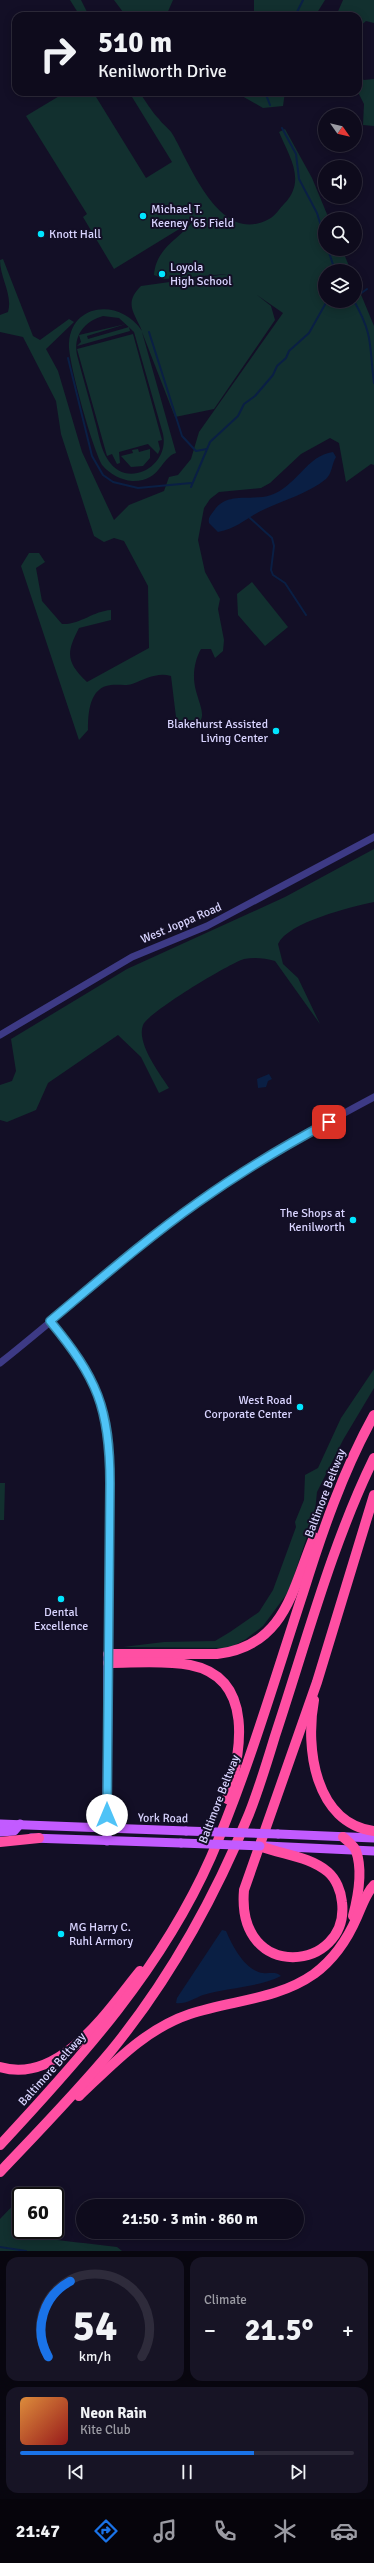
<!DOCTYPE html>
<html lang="en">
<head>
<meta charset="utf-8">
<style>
  :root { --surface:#0e0b1c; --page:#171425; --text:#f1f3f6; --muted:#9b9ba3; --line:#2e2b3b; --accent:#1a73e8 }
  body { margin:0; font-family:Signika,sans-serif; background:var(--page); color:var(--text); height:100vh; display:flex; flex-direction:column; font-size:15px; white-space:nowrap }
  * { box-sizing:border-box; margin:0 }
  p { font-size:13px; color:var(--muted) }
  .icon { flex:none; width:22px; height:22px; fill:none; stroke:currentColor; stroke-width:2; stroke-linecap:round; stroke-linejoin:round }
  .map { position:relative; height:2251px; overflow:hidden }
  .side { display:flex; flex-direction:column; gap:6px; padding:6px; background:#08060f; flex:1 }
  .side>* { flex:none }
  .banner { position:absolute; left:12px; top:12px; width:350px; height:84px; border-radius:12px; box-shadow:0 2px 10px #0003,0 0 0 1px var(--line); background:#0e0b1c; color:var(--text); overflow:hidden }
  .needle { width:26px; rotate:124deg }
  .buttons { position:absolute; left:318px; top:108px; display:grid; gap:8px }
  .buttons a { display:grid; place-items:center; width:44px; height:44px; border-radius:50%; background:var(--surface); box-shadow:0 2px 10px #0003,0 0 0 1px var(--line); font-size:20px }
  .speed { position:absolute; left:12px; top:2187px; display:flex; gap:8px; font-size:20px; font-weight:700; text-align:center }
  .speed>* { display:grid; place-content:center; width:52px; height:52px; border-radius:50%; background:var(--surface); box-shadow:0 2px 10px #0003,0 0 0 1px var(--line); line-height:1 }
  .speed .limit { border:2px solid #111; border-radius:6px; background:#fff; color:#111 }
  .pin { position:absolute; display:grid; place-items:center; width:34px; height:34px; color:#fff; margin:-17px; border-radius:8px; box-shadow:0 2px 6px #0006 }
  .me { position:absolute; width:44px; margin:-22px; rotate:0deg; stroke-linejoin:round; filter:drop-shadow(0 0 3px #0008) }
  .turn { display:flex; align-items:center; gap:14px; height:84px; padding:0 20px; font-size:18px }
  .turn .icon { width:52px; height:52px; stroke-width:2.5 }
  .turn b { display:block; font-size:28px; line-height:34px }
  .big { font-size:30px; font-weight:700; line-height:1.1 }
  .side .card { flex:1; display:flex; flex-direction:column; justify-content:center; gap:6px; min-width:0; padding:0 14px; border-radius:12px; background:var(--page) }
  .side .dial { align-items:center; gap:0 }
  .dial svg { height:104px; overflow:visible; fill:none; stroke:var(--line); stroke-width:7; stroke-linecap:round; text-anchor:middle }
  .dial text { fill:var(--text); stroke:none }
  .song { display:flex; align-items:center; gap:12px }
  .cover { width:48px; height:48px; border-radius:6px; background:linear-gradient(135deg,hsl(30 70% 55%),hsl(0 70% 35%)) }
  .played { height:4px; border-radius:2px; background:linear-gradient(90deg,var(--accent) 70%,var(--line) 70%) }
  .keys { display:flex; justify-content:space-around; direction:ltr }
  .heat { display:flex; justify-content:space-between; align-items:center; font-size:22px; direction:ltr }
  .side .tiles { flex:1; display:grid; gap:6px; grid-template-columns:1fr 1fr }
  .card:last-child { grid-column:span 2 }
  .trip { position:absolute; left:76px; top:2199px; width:228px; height:40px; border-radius:20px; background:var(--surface); box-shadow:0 2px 10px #0003,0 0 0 1px var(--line); font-weight:700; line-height:40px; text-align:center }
  .tabs { display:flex; height:64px; justify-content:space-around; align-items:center; background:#06040b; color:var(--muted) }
  .tabs .icon { width:28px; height:28px }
  .tabs .selected { color:var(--accent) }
  .tabs b { font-size:18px; color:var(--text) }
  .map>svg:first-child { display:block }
</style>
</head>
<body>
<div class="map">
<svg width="374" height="2251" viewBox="0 0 374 2251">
  <rect width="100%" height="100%" fill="#130f26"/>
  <g fill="#12302f" fill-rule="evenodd">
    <polygon points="70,0 81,0 89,16 80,16"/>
    <polygon points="114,0 173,0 166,16 126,16"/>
    <polygon points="254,0 325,0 315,16 254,16"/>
    <polygon points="343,0 374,0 374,23 366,21 358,28 358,16 336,16"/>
    <polygon points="358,76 364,80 374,79 374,126 363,125 364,104 358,92"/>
    <path d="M66,92H93L146,178L172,162L129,92H139C146,101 151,111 159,119C163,125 170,129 173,135C191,166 220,246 269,219C275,216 280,208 284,204C307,181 289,156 279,132L285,129L312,178L329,219H325V249H342L351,271H325V301H355V280L374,326V465L371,464L346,482L339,443L330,438L301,454L270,483L261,488L219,492L210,499L204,508L198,540L205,572L220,599L218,609L224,640L223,651L215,658L211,649H201C194,661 192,677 196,691C201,710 212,726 181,727L176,717L171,676C157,672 146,679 132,684C126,686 118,684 111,685C89,687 88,714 88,730L79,740L21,566L29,553H39L45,562L36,568L42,601L62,624C80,625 93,611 111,610V620L79,628C66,653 66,662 87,682L149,648L148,586L124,541L114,538L104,542L94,536L61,434L56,401L23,337L0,332V315L8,312C13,295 0,278 0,260L3,259L33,336L40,340L69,319L74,322L46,349L58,371L82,452L114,520L129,505L164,491L169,477L178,475L191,459L199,432L283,313L257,295L271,306L275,320L214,409L175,417L142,332L176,453C160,458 161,482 132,481C121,480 110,474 103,466C94,454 67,358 69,343C72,302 121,299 142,331C135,313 123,304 141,286L227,274L164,279L154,275C156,247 180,239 194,220L114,269L83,217L87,214L26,116ZM103,316L119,318L134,332L163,434C170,466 127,490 108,460C101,450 99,436 96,425C90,402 83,378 77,355C73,335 85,321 103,316Z"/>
    <polygon points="235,92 285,92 283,106 263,108"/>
    <polygon points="126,324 87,336 88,339 129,327 130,331 77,346 81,342 79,335"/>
    <polygon points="133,334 162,440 158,441 160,449 158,454 148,444 119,452 120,463 117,464 112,454 107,456 77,349"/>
    <polygon points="138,449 139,452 150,449 150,458 143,466 131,467 121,456 133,453 132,450"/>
    <polygon points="252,582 288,627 265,646 238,615 237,594"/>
    <path d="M374,849V902C351,907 288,922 278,944L283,964L298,978L320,1024L275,961C265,958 254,957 244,959C230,963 147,1013 143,1025C136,1043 160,1074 169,1088L159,1093L141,1057L118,1035L48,1083L36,1110L7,1122L0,1120V1085L12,1081L16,1071L11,1039L127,969L285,897Z"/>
    <polygon points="374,1369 374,1388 343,1440 317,1492 315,1512 289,1591 263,1626 246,1639 230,1648 123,1647 164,1642 215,1641 230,1632 259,1612 273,1590 296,1527 295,1522 304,1500 305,1475 318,1468 341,1418"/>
    <polygon points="0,1483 5,1483 4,1520 0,1520"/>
    <path d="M21,2197V2230H34L35,2236C62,2242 89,2243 117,2247L122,2251H0V2219Z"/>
  </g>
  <g fill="#0a1f44">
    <path d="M333,452L336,457C332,463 332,474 326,479C309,493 284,500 265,509C247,517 239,528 218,532L209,523C208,518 210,516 213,512C227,490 251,502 271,495C296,487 307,455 333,452Z"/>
    <polygon points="269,1074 272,1079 268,1081 266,1087 258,1088 257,1079"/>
    <path d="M222,1930L226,1931C232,1945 245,1971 263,1973C269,1974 276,1971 281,1976C257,1988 228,1987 203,1995C195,1998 184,2005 176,2003L177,1998Z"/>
  </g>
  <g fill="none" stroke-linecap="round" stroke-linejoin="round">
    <g stroke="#0a1f44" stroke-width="2">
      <polyline points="295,16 303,0"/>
      <polyline points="265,92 270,105"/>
      <polyline points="282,128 296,154 299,179 317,213 325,239"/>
      <polyline points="328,249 335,271"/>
      <polyline points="355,294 360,294 367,289"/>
      <path d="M354,301C374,336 369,346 374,383"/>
      <polyline points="149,332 182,436 196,451 207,449"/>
      <polyline points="68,358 92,456 103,475 113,482 138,488 191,483"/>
      <polyline points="191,487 210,442 238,416 244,404 255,396 273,375 277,366 286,358 289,351 309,333 327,301"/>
      <polyline points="250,518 272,538 274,546 271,570 273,575 285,583 306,615"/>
      <polyline points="0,2247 26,2251"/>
    </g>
    <g stroke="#3d3a85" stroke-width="7">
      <polyline points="0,1035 132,957 207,926 374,837"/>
      <path d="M50,1321C90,1369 106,1397 110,1460L108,1654"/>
      <path d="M0,1363C67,1310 129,1252 198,1203C253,1163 314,1129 374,1097"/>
    </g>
    <g stroke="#c25bff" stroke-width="9">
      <polyline points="0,1824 186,1831"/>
      <polyline points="0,1832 14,1831 20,1824"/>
      <polyline points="278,1834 374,1838"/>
      <polyline points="31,1838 181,1843"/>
      <polyline points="107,1841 108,1656"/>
      <polyline points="266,1846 374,1851"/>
    </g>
    <g stroke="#ff4fa3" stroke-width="10">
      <path d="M108,1654H217C285,1646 292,1590 314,1537"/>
      <path d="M108,1663C135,1663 164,1660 190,1665C256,1678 241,1754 227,1799"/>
      <path d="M314,1700C305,1748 315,1823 374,1831"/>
      <path d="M343,1837C347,1841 354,1845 356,1851C363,1870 358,1897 353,1916"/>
      <polyline points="0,1842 39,1838"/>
      <path d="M260,1846C283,1855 309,1856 328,1872C336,1879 341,1891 342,1902C350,1971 236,1984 244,1890L317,1682L374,1495"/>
      <path d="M0,2067C60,2085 108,2010 140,1971"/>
      <path d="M79,2096C113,2064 145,2029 190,2014C232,2000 277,2000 314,1974C333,1960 348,1938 357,1917C362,1906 366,1893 374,1885"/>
      <path d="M0,2145C82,2057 162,1968 211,1857C248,1771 274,1681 303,1593C322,1532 343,1471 374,1415"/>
      <path d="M0,2172C37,2133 76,2093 111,2051C169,1980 214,1899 249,1814C259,1789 267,1762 275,1736C306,1643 331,1546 374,1458"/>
    </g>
    <g stroke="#c25bff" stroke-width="9">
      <polyline points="186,1831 278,1834"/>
      <polyline points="181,1843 260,1846"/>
    </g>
  </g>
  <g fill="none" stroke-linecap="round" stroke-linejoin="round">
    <g stroke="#337fa1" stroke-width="10">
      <path id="route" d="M107,1815L110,1483C110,1408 97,1378 50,1321C98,1281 146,1239 197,1203C239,1173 284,1146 329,1122"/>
    </g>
    <use href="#route" stroke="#4fc3f7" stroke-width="7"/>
  </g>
  <g fill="#00e5ff" stroke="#130f26" stroke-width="1.5">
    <circle cx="143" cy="216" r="4"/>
    <circle cx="41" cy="234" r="4"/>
    <circle cx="162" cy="274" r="4"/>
    <circle cx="276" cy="731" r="4"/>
    <circle cx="353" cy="1220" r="4"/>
    <circle cx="300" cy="1407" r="4"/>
    <circle cx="61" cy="1599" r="4"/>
    <circle cx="61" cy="1934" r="4"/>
  </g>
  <g text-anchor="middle" stroke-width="4" stroke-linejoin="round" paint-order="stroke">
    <g font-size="12" fill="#d9d4ff" stroke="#130f26" text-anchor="start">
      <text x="151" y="213">Michael T.<tspan x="151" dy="14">Keeney '65 Field</tspan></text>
      <text x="49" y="238">Knott Hall</text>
      <text x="170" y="271">Loyola<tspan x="170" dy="14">High School</tspan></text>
      <text x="268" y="728" text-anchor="end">Blakehurst Assisted<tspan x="268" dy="14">Living Center</tspan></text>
      <text x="345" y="1217" text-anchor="end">The Shops at<tspan x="345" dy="14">Kenilworth</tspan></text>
      <text x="292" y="1404" text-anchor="end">West Road<tspan x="292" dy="14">Corporate Center</tspan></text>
      <text x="61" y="1616" text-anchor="middle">Dental<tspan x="61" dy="14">Excellence</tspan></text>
      <text x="69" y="1931">MG Harry C.<tspan x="69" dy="14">Ruhl Armory</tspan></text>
    </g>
    <g font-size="12" fill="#d9d4ff" stroke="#130f26">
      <text transform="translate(181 923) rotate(-23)" y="4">West Joppa Road</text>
      <text transform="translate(325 1493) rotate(-69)" y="4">Baltimore Beltway</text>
      <text transform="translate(219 1799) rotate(-69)" y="4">Baltimore Beltway</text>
      <text transform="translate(163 1818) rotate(1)" y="4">York Road</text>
      <text transform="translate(52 2069) rotate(-48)" y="4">Baltimore Beltway</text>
    </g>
  </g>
</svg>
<div class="buttons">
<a><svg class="needle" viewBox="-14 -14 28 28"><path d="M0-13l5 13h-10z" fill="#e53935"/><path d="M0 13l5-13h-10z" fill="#9b9ba3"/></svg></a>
<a><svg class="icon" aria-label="sound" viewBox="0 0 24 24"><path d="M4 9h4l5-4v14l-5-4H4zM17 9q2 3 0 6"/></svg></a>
<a><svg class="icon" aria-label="search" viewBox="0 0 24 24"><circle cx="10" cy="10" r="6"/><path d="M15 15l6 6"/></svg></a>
<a><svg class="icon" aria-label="layers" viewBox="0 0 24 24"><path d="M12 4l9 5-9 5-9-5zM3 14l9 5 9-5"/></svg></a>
</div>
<div class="speed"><div class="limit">60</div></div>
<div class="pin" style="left:329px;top:1122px;background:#d93025"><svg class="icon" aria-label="arrive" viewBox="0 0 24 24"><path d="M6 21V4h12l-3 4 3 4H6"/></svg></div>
<svg class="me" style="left:107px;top:1815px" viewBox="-20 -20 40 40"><circle r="19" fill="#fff"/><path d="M0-13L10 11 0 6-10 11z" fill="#4fc3f7"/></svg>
<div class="trip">21:50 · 3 min · 860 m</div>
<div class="banner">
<div class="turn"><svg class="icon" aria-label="right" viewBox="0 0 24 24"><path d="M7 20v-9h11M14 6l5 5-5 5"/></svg><div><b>510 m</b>Kenilworth Drive</div></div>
</div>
</div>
<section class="side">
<div class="tiles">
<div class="card dial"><svg viewBox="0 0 100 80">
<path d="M14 69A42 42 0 1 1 86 69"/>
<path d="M14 69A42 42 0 0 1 31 11" stroke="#1a73e8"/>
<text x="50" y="56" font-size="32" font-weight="700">54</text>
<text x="50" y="72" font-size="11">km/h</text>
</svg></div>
<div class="card"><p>Climate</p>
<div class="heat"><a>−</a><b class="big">21.5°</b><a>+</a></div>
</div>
<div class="card">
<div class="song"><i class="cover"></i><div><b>Neon Rain</b><p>Kite Club</p></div></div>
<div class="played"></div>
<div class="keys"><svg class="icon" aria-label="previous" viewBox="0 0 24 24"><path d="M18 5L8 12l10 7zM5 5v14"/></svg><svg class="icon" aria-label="pause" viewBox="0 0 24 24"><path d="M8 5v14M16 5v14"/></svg><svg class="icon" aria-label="next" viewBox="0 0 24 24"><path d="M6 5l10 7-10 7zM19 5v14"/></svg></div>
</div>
</div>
</section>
<nav class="tabs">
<b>21:47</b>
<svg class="icon selected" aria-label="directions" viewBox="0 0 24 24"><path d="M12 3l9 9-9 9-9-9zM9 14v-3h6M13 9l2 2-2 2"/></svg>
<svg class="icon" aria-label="music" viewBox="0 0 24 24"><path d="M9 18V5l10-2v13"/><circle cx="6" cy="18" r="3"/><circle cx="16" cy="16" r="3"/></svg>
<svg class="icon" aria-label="phone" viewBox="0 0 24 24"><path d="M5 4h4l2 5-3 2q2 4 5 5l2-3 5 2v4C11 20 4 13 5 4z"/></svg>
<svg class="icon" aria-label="climate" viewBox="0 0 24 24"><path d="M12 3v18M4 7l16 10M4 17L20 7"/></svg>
<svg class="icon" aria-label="car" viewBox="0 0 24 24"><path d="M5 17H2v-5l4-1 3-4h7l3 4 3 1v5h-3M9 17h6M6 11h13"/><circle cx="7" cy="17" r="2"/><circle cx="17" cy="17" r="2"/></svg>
</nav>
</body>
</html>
